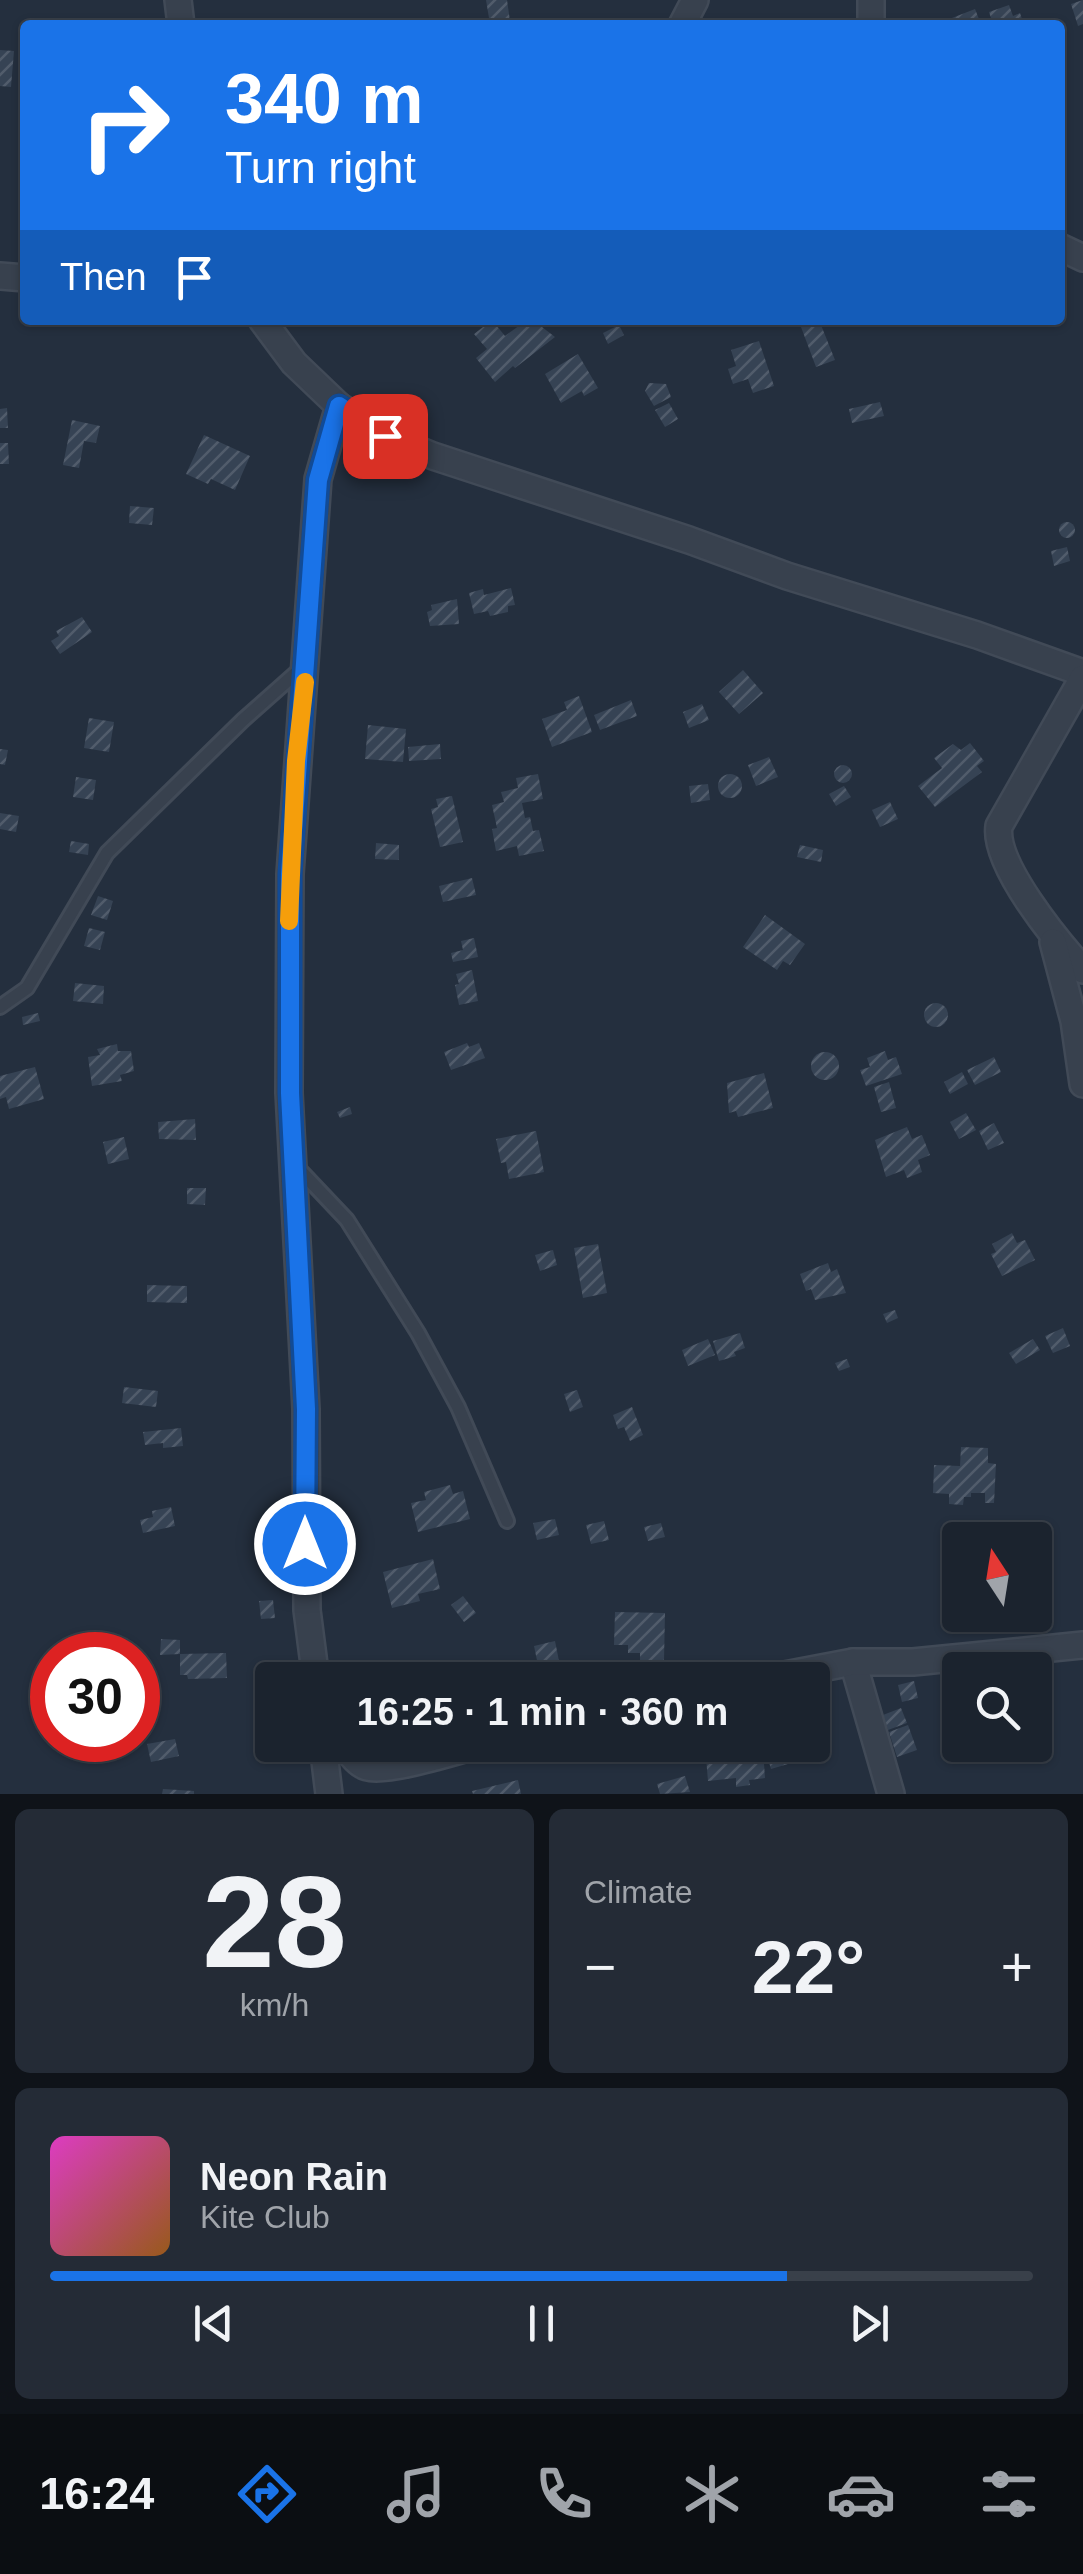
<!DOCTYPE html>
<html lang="en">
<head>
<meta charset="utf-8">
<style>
  :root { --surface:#1b232e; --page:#242b36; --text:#f1f3f6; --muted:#a0a4aa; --line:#39404a; --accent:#1a73e8 }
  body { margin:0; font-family:Arial,sans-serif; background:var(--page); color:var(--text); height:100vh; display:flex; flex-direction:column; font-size:38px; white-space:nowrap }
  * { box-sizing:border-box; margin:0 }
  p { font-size:32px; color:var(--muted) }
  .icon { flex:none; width:55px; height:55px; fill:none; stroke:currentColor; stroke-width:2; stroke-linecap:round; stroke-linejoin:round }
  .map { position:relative; height:1794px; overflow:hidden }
  .sheet { display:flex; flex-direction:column; gap:15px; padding:15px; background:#0f1319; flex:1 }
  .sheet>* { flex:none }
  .guide { position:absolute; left:20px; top:20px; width:1045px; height:305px; border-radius:10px; box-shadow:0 2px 8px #0004,0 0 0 2px var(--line); background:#1a73e8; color:#fff; overflow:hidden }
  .needle { width:65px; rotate:348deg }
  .buttons { position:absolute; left:942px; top:1522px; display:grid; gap:20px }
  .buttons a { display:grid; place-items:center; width:110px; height:110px; border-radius:10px; background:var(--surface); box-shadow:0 2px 8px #0004,0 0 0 2px var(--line); font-size:50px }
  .speed { position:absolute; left:30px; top:1632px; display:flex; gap:20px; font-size:50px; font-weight:700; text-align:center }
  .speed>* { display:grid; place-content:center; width:130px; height:130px; border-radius:50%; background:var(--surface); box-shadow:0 2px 8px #0004,0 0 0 2px var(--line); line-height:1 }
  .speed .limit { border:15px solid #d22; background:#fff; color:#111 }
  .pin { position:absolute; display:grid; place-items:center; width:85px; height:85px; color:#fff; margin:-42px; border-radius:20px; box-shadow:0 5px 15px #0006 }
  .me { position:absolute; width:110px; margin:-55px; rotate:0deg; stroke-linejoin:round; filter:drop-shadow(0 0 8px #0008) }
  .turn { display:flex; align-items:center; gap:35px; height:210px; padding:0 40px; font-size:45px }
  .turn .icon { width:130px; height:130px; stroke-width:2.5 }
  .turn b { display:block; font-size:70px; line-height:85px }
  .then { display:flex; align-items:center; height:95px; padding:0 40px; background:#0003; gap:20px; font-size:38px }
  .big { font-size:75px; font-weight:600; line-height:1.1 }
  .sheet .tile { flex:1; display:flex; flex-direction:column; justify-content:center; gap:15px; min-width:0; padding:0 35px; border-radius:15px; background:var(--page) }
  .sheet .dial { align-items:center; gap:0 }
  .dial b { font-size:130px; line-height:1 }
  .song { display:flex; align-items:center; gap:30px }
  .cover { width:120px; height:120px; border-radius:15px; background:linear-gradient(135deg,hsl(310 70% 55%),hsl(30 70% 35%)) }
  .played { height:10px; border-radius:5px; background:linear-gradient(90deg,var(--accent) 75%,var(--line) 75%) }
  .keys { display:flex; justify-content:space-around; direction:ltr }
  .heat { display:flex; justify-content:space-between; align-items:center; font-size:55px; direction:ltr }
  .sheet .tiles { flex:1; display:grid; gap:15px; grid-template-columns:1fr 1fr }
  .tile:last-child { grid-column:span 2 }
  .trip { position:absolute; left:255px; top:1662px; width:575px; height:100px; border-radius:10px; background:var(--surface); box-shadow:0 2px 8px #0004,0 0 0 2px var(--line); font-weight:600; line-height:100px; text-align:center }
  .dock { display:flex; height:160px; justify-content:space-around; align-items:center; background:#0b0e12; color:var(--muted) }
  .dock .icon { width:70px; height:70px }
  .dock .active { color:var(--accent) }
  .dock b { font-size:45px; color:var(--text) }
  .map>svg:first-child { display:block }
</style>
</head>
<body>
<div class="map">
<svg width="1083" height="1794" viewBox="0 0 1083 1794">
  <defs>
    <pattern id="building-hatch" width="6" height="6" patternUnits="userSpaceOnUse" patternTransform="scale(2.5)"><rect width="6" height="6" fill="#364354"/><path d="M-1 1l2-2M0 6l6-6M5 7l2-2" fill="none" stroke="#515c6b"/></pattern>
  </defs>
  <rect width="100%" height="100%" fill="#242f3e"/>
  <g fill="url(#building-hatch)">
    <polygon points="486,0 507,0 510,21 490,24"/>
    <polygon points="1083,0 1083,24 1078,26 1071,4"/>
    <polygon points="1009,5 1013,16 1020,13 1024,25 934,25 975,9 981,24 992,21 989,12"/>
    <polygon points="0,50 14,51 11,87 0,86"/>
    <polygon points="492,320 505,336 527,320 533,320 555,337 515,368 513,366 495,382 476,358 487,349 474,334"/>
    <polygon points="819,320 835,360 816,367 801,327"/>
    <polygon points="619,325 624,335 608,344 603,333"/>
    <polygon points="759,341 774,386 753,393 748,379 733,384 728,369 736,366 731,350"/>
    <polygon points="578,354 598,388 584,396 582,391 561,403 545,374"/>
    <polygon points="649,383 666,384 671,397 654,406 645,391"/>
    <polygon points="880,402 884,416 852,423 849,409"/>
    <polygon points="669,403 678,419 665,427 655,410"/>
    <polygon points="7,408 8,428 0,428 0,409"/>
    <polygon points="72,420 100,426 96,443 84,441 79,468 63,465"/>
    <polygon points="204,435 250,456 235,490 211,479 208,484 186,474"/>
    <polygon points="0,443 8,443 9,464 0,464"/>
    <polygon points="130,506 154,508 152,525 129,523"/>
    <circle cx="1067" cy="530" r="8"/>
    <polygon points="1067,547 1070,561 1054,566 1051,551"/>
    <polygon points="511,588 515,605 508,606 508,612 490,616 488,611 474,614 469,593 483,589 484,595"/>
    <polygon points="457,599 459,624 430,626 427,612 432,610 431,605"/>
    <polygon points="82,617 92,632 60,654 51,641 59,636 56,631"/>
    <polygon points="743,670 763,693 739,714 719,692"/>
    <polygon points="579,696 592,732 552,747 542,719 567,710 564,702"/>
    <polygon points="631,700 637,716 600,730 594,715"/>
    <polygon points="702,704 709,720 689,728 683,712"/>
    <polygon points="89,718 114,722 109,752 84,748"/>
    <polygon points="368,725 406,729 403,762 365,759"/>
    <polygon points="970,743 984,761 977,766 982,772 935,807 918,786 942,768 934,758 953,744 961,750"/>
    <polygon points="440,744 441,759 409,761 408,747"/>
    <polygon points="0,749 8,750 5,765 0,764"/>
    <polygon points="769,757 778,777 756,786 748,765"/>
    <circle cx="843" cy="774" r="9"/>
    <polygon points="538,774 543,799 522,803 525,818 530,817 533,831 539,830 544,851 519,856 517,846 496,851 492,829 497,828 492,805 504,802 501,792 518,788 516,778"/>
    <circle cx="730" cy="786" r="12"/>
    <polygon points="76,777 96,780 93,800 73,797"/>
    <polygon points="708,784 710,800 691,803 689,786"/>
    <polygon points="844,786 851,797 836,806 829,794"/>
    <polygon points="452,796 463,842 440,847 431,809 438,807 436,799"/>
    <polygon points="890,802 898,819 880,827 872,810"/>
    <polygon points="0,813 19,816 16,832 0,829"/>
    <polygon points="71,841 89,844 88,855 69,852"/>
    <polygon points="376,843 399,845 399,860 375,859"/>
    <polygon points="800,845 823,850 821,862 797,857"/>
    <polygon points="472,878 476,895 443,902 439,886"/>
    <polygon points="98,896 113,901 107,920 91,915"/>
    <polygon points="765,915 805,944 790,965 783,961 777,970 743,947"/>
    <polygon points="89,928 105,932 100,950 84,946"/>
    <polygon points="474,938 478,957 453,962 451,953 463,950 461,941"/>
    <polygon points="472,970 478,1001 459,1005 455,985 459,984 456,974"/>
    <polygon points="75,983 104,986 103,1004 73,1001"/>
    <circle cx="936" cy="1015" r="12"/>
    <polygon points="38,1013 40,1021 23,1025 22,1017"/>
    <polygon points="467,1043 469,1047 479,1043 485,1058 451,1070 444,1052"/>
    <polygon points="117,1044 118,1051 131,1051 134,1071 120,1075 122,1081 92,1086 88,1057 100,1055 97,1049"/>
    <polygon points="885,1051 888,1060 896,1057 902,1074 866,1086 860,1070 870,1067 867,1058"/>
    <circle cx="825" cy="1066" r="14"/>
    <polygon points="994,1057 1001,1072 975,1085 967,1070"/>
    <polygon points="35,1067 44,1099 9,1109 6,1097 0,1099 0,1076"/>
    <polygon points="962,1072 968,1084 950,1094 944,1082"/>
    <polygon points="764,1073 773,1108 738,1117 736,1111 729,1113 727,1083"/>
    <polygon points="889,1082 896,1108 881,1112 874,1087"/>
    <polygon points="350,1107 352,1114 340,1118 337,1112"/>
    <polygon points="966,1113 976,1130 959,1139 950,1122"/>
    <polygon points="195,1119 196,1140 159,1139 158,1122"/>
    <polygon points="994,1123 1004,1143 988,1150 979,1131"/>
    <polygon points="907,1127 912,1139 922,1135 930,1155 918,1160 922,1172 907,1178 904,1170 886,1177 875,1140"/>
    <polygon points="536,1131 544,1172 509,1179 506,1162 501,1163 496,1139"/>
    <polygon points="124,1137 129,1159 108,1164 103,1142"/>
    <polygon points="187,1188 206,1188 205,1205 187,1204"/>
    <polygon points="1012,1233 1017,1243 1025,1240 1035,1260 1002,1276 991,1254 996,1252 992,1244"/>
    <polygon points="598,1244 607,1293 583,1298 574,1248"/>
    <polygon points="553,1250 557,1265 540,1271 535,1255"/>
    <polygon points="828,1263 831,1272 837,1269 846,1293 815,1300 811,1289 806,1291 800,1274"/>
    <polygon points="147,1285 187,1286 187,1303 147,1302"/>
    <polygon points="895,1310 898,1318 887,1323 883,1314"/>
    <polygon points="1063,1328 1070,1346 1053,1353 1045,1336"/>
    <polygon points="740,1333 745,1348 734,1352 736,1356 719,1361 713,1341"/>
    <polygon points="708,1339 715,1355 688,1366 682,1350"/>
    <polygon points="1033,1339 1040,1350 1016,1364 1009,1353"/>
    <polygon points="847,1359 850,1367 839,1371 835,1363"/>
    <polygon points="124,1387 158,1391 156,1407 122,1403"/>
    <polygon points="577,1390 583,1407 570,1412 564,1394"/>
    <polygon points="632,1407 643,1435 630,1441 624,1427 618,1429 613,1415"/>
    <polygon points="181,1428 183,1446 163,1448 163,1443 145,1445 143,1432"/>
    <polygon points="961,1447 988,1448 988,1463 996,1464 994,1503 985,1503 985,1493 971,1493 971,1497 964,1497 963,1505 949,1504 949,1494 933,1493 934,1465 960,1466"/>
    <polygon points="450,1485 453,1494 463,1491 470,1519 418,1532 411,1503 426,1500 424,1492"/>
    <polygon points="171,1507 175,1526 143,1533 140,1520 153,1517 152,1511"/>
    <polygon points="555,1519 559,1535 537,1540 533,1523"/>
    <polygon points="604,1521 609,1540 591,1544 586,1525"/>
    <polygon points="661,1523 665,1537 648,1541 644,1527"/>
    <polygon points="433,1559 440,1589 418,1594 420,1601 392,1608 383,1572"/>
    <polygon points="463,1596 476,1613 464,1622 451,1605"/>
    <polygon points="273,1600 275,1618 261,1619 259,1601"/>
    <polygon points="615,1612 665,1613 664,1661 640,1661 640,1653 628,1653 628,1645 614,1645"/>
    <polygon points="161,1639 180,1640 180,1654 226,1653 227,1678 188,1679 187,1675 180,1675 180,1654 160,1655"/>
    <polygon points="555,1641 559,1661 538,1665 534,1646"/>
    <polygon points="955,1674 960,1691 944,1695 940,1679"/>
    <polygon points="914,1681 918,1698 902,1702 898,1685"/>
    <polygon points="901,1708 907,1723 888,1730 883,1715"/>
    <polygon points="908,1725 917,1750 897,1757 889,1732"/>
    <polygon points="175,1739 179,1756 151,1762 147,1744"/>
    <polygon points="642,1745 658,1745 660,1752 645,1756"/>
    <polygon points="749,1745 750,1752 763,1750 765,1778 749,1780 750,1785 736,1787 736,1778 708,1781 705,1746"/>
    <polygon points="783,1747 788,1764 771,1769 766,1752"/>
    <polygon points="685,1776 690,1792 660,1794 657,1784"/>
    <polygon points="518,1780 521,1794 473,1794 472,1791"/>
    <polygon points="163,1789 194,1791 194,1794 162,1794"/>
  </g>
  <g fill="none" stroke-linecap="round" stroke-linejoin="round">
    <g stroke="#414a57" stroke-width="18">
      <g id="lane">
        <polyline points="0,1007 27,988 107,853 243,720 305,665"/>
        <polyline points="295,1165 347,1220 418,1333 458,1407 507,1521"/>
      </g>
    </g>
    <g stroke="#414a57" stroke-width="30">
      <g id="street">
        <polyline points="178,0 181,25"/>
        <polyline points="871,0 871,25"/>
        <polyline points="682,25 695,0"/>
        <polyline points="1060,247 1083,258"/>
        <polyline points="0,276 25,278"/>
        <polyline points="262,320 294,363 339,406 385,436 433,456 689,540 787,576 977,635 1083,673"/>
        <path d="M1083,678L999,826C993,864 1057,941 1083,970"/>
        <polyline points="1053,942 1074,1021 1083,1084"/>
        <polyline points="853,1662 891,1794"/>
        <polyline points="316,1680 307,1610 306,1409 289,1093 290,874 318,479 339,406"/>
        <polyline points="758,1680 853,1662 913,1662 1083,1645"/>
        <polyline points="323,1745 329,1794"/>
        <path d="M344,1745C350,1753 357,1764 367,1767C388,1773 455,1751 479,1745"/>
      </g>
    </g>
    <use href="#lane" stroke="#38414e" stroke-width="12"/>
    <use href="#street" stroke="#38414e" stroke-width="25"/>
  </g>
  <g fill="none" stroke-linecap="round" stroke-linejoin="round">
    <g stroke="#114b97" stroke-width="25">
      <polyline id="route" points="305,1544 306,1409 290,1093 290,874 318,480 339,406 385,436"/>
    </g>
    <use href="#route" stroke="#1a73e8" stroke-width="18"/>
    <polyline stroke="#f59e0b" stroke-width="18" points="289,921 296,761 305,682"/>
  </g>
</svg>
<div class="buttons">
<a><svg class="needle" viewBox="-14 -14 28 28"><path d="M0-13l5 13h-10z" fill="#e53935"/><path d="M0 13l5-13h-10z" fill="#a0a4aa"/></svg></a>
<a><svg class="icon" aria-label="search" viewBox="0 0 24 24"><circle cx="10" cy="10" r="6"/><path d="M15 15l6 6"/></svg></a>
</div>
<div class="speed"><div class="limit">30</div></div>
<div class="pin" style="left:385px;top:436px;background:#d93025"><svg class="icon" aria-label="arrive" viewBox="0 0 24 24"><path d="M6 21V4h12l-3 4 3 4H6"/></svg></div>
<svg class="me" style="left:305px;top:1544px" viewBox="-20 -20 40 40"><circle r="17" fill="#1a73e8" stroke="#fff" stroke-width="3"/><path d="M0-11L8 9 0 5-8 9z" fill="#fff"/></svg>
<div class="trip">16:25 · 1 min · 360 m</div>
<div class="guide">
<div class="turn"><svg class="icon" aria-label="right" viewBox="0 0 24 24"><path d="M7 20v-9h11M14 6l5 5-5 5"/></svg><div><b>340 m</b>Turn right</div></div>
<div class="then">Then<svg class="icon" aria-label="arrive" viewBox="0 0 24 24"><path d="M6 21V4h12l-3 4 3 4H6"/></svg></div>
</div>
</div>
<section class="sheet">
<div class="tiles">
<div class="tile dial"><b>28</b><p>km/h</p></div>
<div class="tile"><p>Climate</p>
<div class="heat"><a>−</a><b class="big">22°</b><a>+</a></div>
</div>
<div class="tile">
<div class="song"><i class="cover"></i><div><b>Neon Rain</b><p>Kite Club</p></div></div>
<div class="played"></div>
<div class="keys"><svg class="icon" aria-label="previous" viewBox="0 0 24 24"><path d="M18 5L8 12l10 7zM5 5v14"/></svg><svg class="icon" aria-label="pause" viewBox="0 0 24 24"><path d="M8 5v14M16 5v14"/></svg><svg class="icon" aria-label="next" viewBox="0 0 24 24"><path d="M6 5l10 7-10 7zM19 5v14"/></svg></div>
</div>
</div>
</section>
<nav class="dock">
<b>16:24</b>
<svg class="icon active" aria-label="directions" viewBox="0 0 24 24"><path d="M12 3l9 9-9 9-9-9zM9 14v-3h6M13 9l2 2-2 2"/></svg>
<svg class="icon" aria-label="music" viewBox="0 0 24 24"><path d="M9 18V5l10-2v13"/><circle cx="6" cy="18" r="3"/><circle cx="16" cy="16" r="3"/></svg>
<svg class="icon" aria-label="phone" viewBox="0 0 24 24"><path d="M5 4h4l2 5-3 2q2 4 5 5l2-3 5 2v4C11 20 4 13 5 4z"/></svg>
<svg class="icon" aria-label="climate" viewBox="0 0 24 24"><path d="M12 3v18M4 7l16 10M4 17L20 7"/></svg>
<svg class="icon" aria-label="car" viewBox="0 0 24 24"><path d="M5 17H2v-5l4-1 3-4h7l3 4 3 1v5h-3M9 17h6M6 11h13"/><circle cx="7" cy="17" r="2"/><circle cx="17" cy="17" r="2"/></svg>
<svg class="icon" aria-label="filters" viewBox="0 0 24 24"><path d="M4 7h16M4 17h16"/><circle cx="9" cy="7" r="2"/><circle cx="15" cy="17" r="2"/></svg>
</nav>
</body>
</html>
